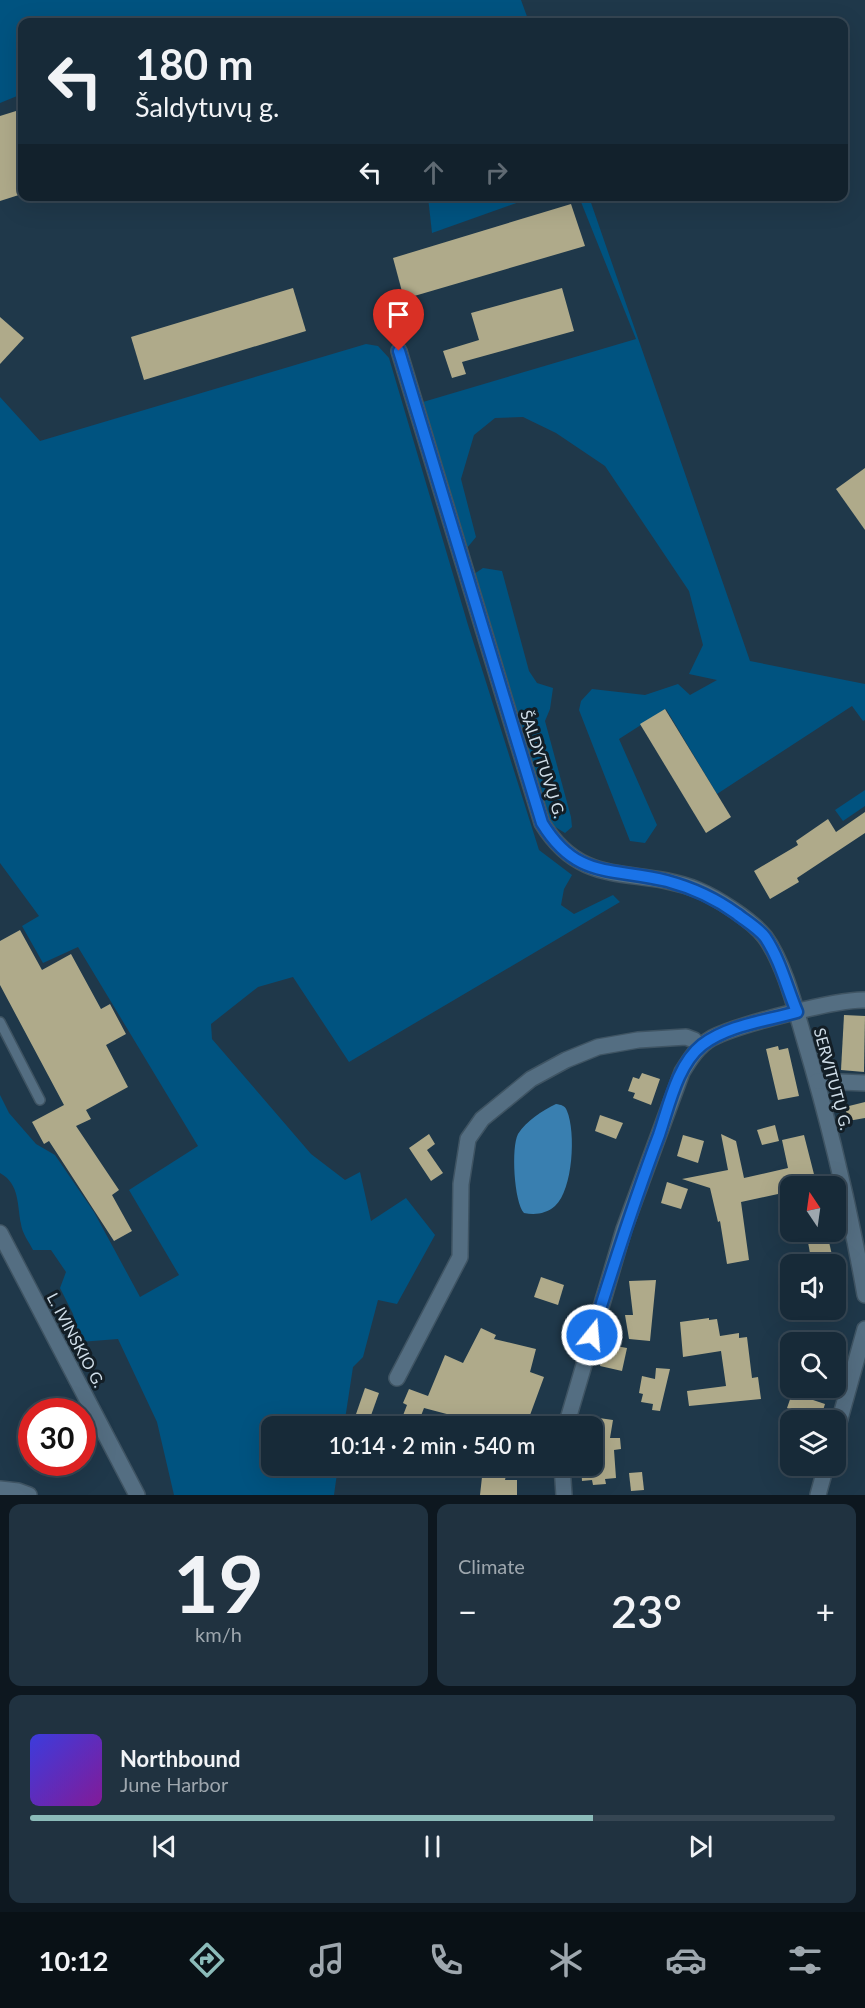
<!DOCTYPE html>
<html lang="en">
<head>
<meta charset="utf-8">
<style>
  :root { --surface:#172a38; --page:#203240; --text:#f1f3f6; --muted:#9ea7ae; --line:#364653; --accent:#8bbbb9 }
  body { margin:0; font-family:Lato,sans-serif; background:var(--page); color:var(--text); height:100vh; display:flex; flex-direction:column; font-size:22px; white-space:nowrap }
  * { box-sizing:border-box; margin:0 }
  p { font-size:20px; color:var(--muted) }
  .icon { flex:none; width:33px; height:33px; fill:none; stroke:currentColor; stroke-width:2; stroke-linecap:round; stroke-linejoin:round }
  .map { position:relative; height:1495px; overflow:hidden }
  .panel { display:flex; flex-direction:column; gap:9px; padding:9px; background:#0d171f; flex:1 }
  .panel>* { flex:none }
  .hud { position:absolute; left:18px; top:18px; width:830px; height:183px; border-radius:12px; box-shadow:0 6px 24px #0002,0 0 0 2px var(--line); background:#172a38; color:var(--text); overflow:hidden }
  .needle { width:39px; rotate:347deg }
  .controls { position:absolute; left:780px; top:1176px; display:grid; gap:12px }
  .controls a { display:grid; place-items:center; width:66px; height:66px; border-radius:12px; background:var(--surface); box-shadow:0 6px 24px #0002,0 0 0 2px var(--line); font-size:30px }
  .speed { position:absolute; left:18px; top:1398px; display:flex; gap:12px; font-size:30px; font-weight:700; text-align:center }
  .speed>* { display:grid; place-content:center; width:78px; height:78px; border-radius:50%; background:var(--surface); box-shadow:0 6px 24px #0002,0 0 0 2px var(--line); line-height:1 }
  .speed .limit { border:9px solid #d22; background:#fff; color:#111 }
  .pin { position:absolute; display:grid; place-items:center; width:51px; height:51px; color:#fff; margin:-62px -26px; border-radius:50% 50% 50% 0; rotate:-45deg; box-shadow:0 0 6px #0007 }
  .pin .icon { rotate:45deg }
  .me { position:absolute; width:66px; margin:-33px; rotate:17deg; stroke-linejoin:round; filter:drop-shadow(0 0 4px #0008) }
  .turn { display:flex; align-items:center; gap:21px; height:126px; padding:0 18px; font-size:27px }
  .turn .icon { width:78px; height:78px; stroke-width:2.5 }
  .turn b { display:block; font-size:42px; line-height:51px }
  .lanes { display:flex; align-items:center; height:57px; padding:0 18px; background:#0003; justify-content:center; gap:30px; direction:ltr }
  .lanes .off { opacity:.35 }
  .big { font-size:45px; font-weight:600; line-height:1.1 }
  .panel .card { flex:1; display:flex; flex-direction:column; justify-content:center; gap:9px; min-width:0; padding:0 21px; border-radius:12px; background:var(--page) }
  .panel .dial { align-items:center; gap:0 }
  .dial b { font-size:78px; line-height:1 }
  .song { display:flex; align-items:center; gap:18px }
  .cover { width:72px; height:72px; border-radius:9px; background:linear-gradient(135deg,hsl(240 70% 55%),hsl(290 70% 35%)) }
  .played { height:6px; border-radius:3px; background:linear-gradient(90deg,var(--accent) 70%,var(--line) 70%) }
  .keys { display:flex; justify-content:space-around; direction:ltr }
  .heat { display:flex; justify-content:space-between; align-items:center; font-size:33px; direction:ltr }
  .panel .tiles { flex:1; display:grid; gap:9px; grid-template-columns:1fr 1fr }
  .card:last-child { grid-column:span 2 }
  .trip { position:absolute; left:261px; top:1416px; width:342px; height:60px; border-radius:12px; background:var(--surface); box-shadow:0 6px 24px #0002,0 0 0 2px var(--line); font-weight:600; line-height:60px; text-align:center }
  .tabs { display:flex; height:96px; justify-content:space-around; align-items:center; background:#091116; color:var(--muted) }
  .tabs .icon { width:42px; height:42px }
  .tabs .active { color:var(--accent) }
  .tabs b { font-size:27px; color:var(--text) }
  .map>svg:first-child { display:block }
</style>
</head>
<body>
<div class="map">
<svg width="865" height="1495" viewBox="0 0 865 1495">
  <rect width="100%" height="100%" fill="#1f384a"/>
  <g fill="#005380">
    <polygon points="0,0 521,0 529,22 253,22 238,17 223,22 22,22 22,94 0,103"/>
    <polygon points="428,197 428,196 533,197 432,233"/>
    <polygon points="579,197 589,197 750,661 865,684 865,720 863,721 852,706 717,794 666,709 619,739 657,825 645,843 630,841 579,710 581,701 592,689 645,695 678,684 690,695 717,680 689,674 703,645 689,591 605,466 556,433 523,417 495,418 474,435 461,479 476,537 467,548 423,402 636,339"/>
    <path d="M366,344L378,346L389,358L468,625L539,850L572,875L564,889L561,905L574,914L613,895L620,902L349,1062L293,977L258,987L211,1024L212,1039L311,1154L345,1180L360,1172L371,1221L406,1198L435,1235L397,1304L378,1300L363,1357L353,1367L344,1426H272V1466H338L334,1495H174L157,1422L118,1339L80,1342L73,1314L60,1288L66,1272L51,1250H33C29,1242 22,1233 21,1224C17,1205 20,1184 0,1173V1095L9,1113L36,1144L55,1155L94,1212L140,1297L179,1275L129,1190L198,1146L78,947L43,963L22,926L39,916L0,863V397L40,441Z"/>
    <polygon points="483,568 502,571 529,671 537,683 553,688 550,709 545,721 571,817 572,827 565,833 552,825 543,805 474,574"/>
    <polygon points="865,790 865,806 843,821 835,810"/>
  </g>
  <path fill="#397fb0" d="M556,1104C561,1105 565,1105 567,1111C576,1132 573,1190 555,1206C546,1214 535,1215 524,1213C514,1202 511,1147 518,1134C526,1121 543,1110 556,1104Z"/>
  <g fill="#afaa8a">
    <polygon points="16,111 22,130 22,194 0,201 0,116"/>
    <polygon points="571,204 585,246 404,299 393,258"/>
    <polygon points="293,288 306,331 144,380 131,337"/>
    <polygon points="562,288 574,331 462,362 466,374 452,378 443,351 479,340 471,313"/>
    <polygon points="0,317 24,338 0,364"/>
    <polygon points="865,468 865,530 836,489"/>
    <polygon points="665,709 731,817 706,833 640,724"/>
    <polygon points="865,812 865,833 797,878 799,882 770,899 754,871 798,845 796,841 828,819 836,832"/>
    <polygon points="20,930 42,970 71,954 101,1009 110,1004 126,1034 106,1045 128,1087 86,1110 91,1119 76,1126 119,1190 112,1195 132,1231 114,1241 49,1141 44,1144 32,1122 64,1105 0,985 0,941"/>
    <polygon points="844,1015 865,1016 864,1072 841,1070"/>
    <polygon points="778,1046 779,1050 788,1048 799,1096 778,1100 766,1049"/>
    <polygon points="642,1073 660,1079 651,1105 633,1098 635,1093 628,1091 633,1077 639,1079"/>
    <polygon points="865,1102 865,1118 848,1121 845,1107"/>
    <polygon points="600,1115 623,1123 616,1139 595,1131"/>
    <polygon points="775,1125 779,1141 762,1145 757,1130"/>
    <polygon points="429,1134 435,1144 427,1150 443,1173 431,1181 409,1148"/>
    <polygon points="721,1134 736,1141 744,1178 788,1168 782,1140 804,1135 817,1186 790,1186 790,1190 778,1194 741,1202 749,1260 727,1264 720,1221 718,1222 710,1188 682,1179 728,1170"/>
    <polygon points="683,1135 704,1141 698,1163 677,1156"/>
    <polygon points="667,1182 688,1189 681,1209 661,1203"/>
    <polygon points="827,1233 834,1264 812,1264 807,1237"/>
    <polygon points="541,1277 564,1285 558,1305 534,1297"/>
    <polygon points="656,1280 650,1341 629,1339 625,1315 633,1315 629,1281"/>
    <polygon points="709,1318 709,1320 717,1319 720,1336 739,1333 739,1338 747,1337 752,1378 758,1377 761,1399 689,1406 687,1391 726,1386 721,1351 683,1357 680,1322"/>
    <polygon points="481,1328 496,1335 494,1339 536,1349 530,1372 544,1377 526,1426 492,1426 424,1408 417,1426 399,1426 407,1405 403,1403 409,1389 428,1396 445,1355 463,1363"/>
    <polygon points="605,1344 627,1348 622,1371 600,1366"/>
    <polygon points="656,1368 670,1369 660,1411 652,1410 653,1404 641,1402 643,1394 639,1393 642,1376 655,1379"/>
    <polygon points="365,1388 379,1393 369,1421 355,1417"/>
    <polygon points="794,1388 803,1388 804,1397 825,1404 820,1420 789,1420 792,1410 787,1408"/>
    <polygon points="592,1417 613,1420 610,1438 620,1438 621,1449 614,1450 616,1478 605,1479 606,1484 593,1485 592,1480 582,1481 581,1466 592,1466"/>
    <polygon points="480,1466 508,1466 505,1480 517,1480 517,1495 480,1495 482,1477 478,1477"/>
    <polygon points="642,1472 644,1490 631,1491 629,1473"/>
  </g>
  <g fill="none" stroke-linecap="round" stroke-linejoin="round">
    <g stroke="#3f5463" stroke-width="12">
      <polyline id="lane" points="0,1022 40,1100"/>
    </g>
    <g stroke="#3f5463" stroke-width="18">
      <g id="street">
        <path d="M399,351L542,823C584,891 635,865 698,890C717,898 752,920 765,937C784,963 795,1007 804,1038C829,1122 850,1209 865,1295"/>
        <polyline points="817,1081 865,1083"/>
        <polyline points="397,1378 460,1257 461,1184 468,1139 482,1119 531,1079 566,1060 598,1047 638,1040 686,1037 694,1040 700,1047"/>
        <path d="M566,1426L624,1229L682,1072C690,1059 698,1046 712,1038C737,1025 837,999 865,1000"/>
        <polyline points="836,1433 865,1329"/>
        <polyline points="562,1466 564,1495"/>
        <polyline points="818,1495 826,1466"/>
      </g>
    </g>
    <g stroke="#3f5463" stroke-width="18">
      <g id="secondary">
        <polyline points="0,1233 137,1495"/>
        <polyline points="0,1489 18,1491 29,1495"/>
      </g>
    </g>
    <use href="#lane" stroke="#546e82" stroke-width="9"/>
    <use href="#street" stroke="#546e82" stroke-width="15"/>
    <use href="#secondary" stroke="#546e82" stroke-width="15"/>
  </g>
  <g fill="none" stroke-linecap="round" stroke-linejoin="round">
    <g stroke="#114b97" stroke-width="15">
      <path id="route" d="M399,351L542,823C577,880 611,867 667,881C693,888 715,898 737,914C746,921 758,928 765,937C780,959 787,988 797,1012C766,1021 728,1025 702,1045C677,1065 669,1106 659,1135C634,1201 613,1267 592,1335"/>
    </g>
    <use href="#route" stroke="#1a73e8" stroke-width="10"/>
  </g>
  <g text-anchor="middle" stroke-width="6" stroke-linejoin="round" paint-order="stroke">
    <g font-size="16" fill="#d0dee9" stroke="#131e26">
      <text transform="translate(543 764) rotate(72)" y="6">ŠALDYTUVŲ G.</text>
      <text transform="translate(833 1079) rotate(75)" y="6">SERVITUTŲ G.</text>
      <text transform="translate(76 1340) rotate(62)" y="6">L. IVINSKIO G.</text>
    </g>
  </g>
</svg>
<div class="controls">
<a><svg class="needle" viewBox="-14 -14 28 28"><path d="M0-13l5 13h-10z" fill="#e53935"/><path d="M0 13l5-13h-10z" fill="#9ea7ae"/></svg></a>
<a><svg class="icon" aria-label="sound" viewBox="0 0 24 24"><path d="M4 9h4l5-4v14l-5-4H4zM17 9q2 3 0 6"/></svg></a>
<a><svg class="icon" aria-label="search" viewBox="0 0 24 24"><circle cx="10" cy="10" r="6"/><path d="M15 15l6 6"/></svg></a>
<a><svg class="icon" aria-label="layers" viewBox="0 0 24 24"><path d="M12 4l9 5-9 5-9-5zM3 14l9 5 9-5"/></svg></a>
</div>
<div class="speed"><div class="limit">30</div></div>
<div class="pin" style="left:399px;top:351px;background:#d93025"><svg class="icon" aria-label="arrive" viewBox="0 0 24 24"><path d="M6 21V4h12l-3 4 3 4H6"/></svg></div>
<svg class="me" style="left:592px;top:1335px" viewBox="-20 -20 40 40"><circle r="17" fill="#1a73e8" stroke="#fff" stroke-width="3"/><path d="M0-11L8 9 0 5-8 9z" fill="#fff"/></svg>
<div class="trip">10:14 · 2 min · 540 m</div>
<div class="hud">
<div class="turn"><svg class="icon" aria-label="left" viewBox="0 0 24 24"><path d="M17 20v-9H6M10 6l-5 5 5 5"/></svg><div><b>180 m</b>Šaldytuvų g.</div></div>
<div class="lanes"><svg class="icon" aria-label="left" viewBox="0 0 24 24"><path d="M17 20v-9H6M10 6l-5 5 5 5"/></svg><svg class="icon off" aria-label="ahead" viewBox="0 0 24 24"><path d="M12 20V5M6 11l6-6 6 6"/></svg><svg class="icon off" aria-label="right" viewBox="0 0 24 24"><path d="M7 20v-9h11M14 6l5 5-5 5"/></svg></div>
</div>
</div>
<section class="panel">
<div class="tiles">
<div class="card dial"><b>19</b><p>km/h</p></div>
<div class="card"><p>Climate</p>
<div class="heat"><a>−</a><b class="big">23°</b><a>+</a></div>
</div>
<div class="card">
<div class="song"><i class="cover"></i><div><b>Northbound</b><p>June Harbor</p></div></div>
<div class="played"></div>
<div class="keys"><svg class="icon" aria-label="previous" viewBox="0 0 24 24"><path d="M18 5L8 12l10 7zM5 5v14"/></svg><svg class="icon" aria-label="pause" viewBox="0 0 24 24"><path d="M8 5v14M16 5v14"/></svg><svg class="icon" aria-label="next" viewBox="0 0 24 24"><path d="M6 5l10 7-10 7zM19 5v14"/></svg></div>
</div>
</div>
</section>
<nav class="tabs">
<b>10:12</b>
<svg class="icon active" aria-label="directions" viewBox="0 0 24 24"><path d="M12 3l9 9-9 9-9-9zM9 14v-3h6M13 9l2 2-2 2"/></svg>
<svg class="icon" aria-label="music" viewBox="0 0 24 24"><path d="M9 18V5l10-2v13"/><circle cx="6" cy="18" r="3"/><circle cx="16" cy="16" r="3"/></svg>
<svg class="icon" aria-label="phone" viewBox="0 0 24 24"><path d="M5 4h4l2 5-3 2q2 4 5 5l2-3 5 2v4C11 20 4 13 5 4z"/></svg>
<svg class="icon" aria-label="climate" viewBox="0 0 24 24"><path d="M12 3v18M4 7l16 10M4 17L20 7"/></svg>
<svg class="icon" aria-label="car" viewBox="0 0 24 24"><path d="M5 17H2v-5l4-1 3-4h7l3 4 3 1v5h-3M9 17h6M6 11h13"/><circle cx="7" cy="17" r="2"/><circle cx="17" cy="17" r="2"/></svg>
<svg class="icon" aria-label="filters" viewBox="0 0 24 24"><path d="M4 7h16M4 17h16"/><circle cx="9" cy="7" r="2"/><circle cx="15" cy="17" r="2"/></svg>
</nav>
</body>
</html>
